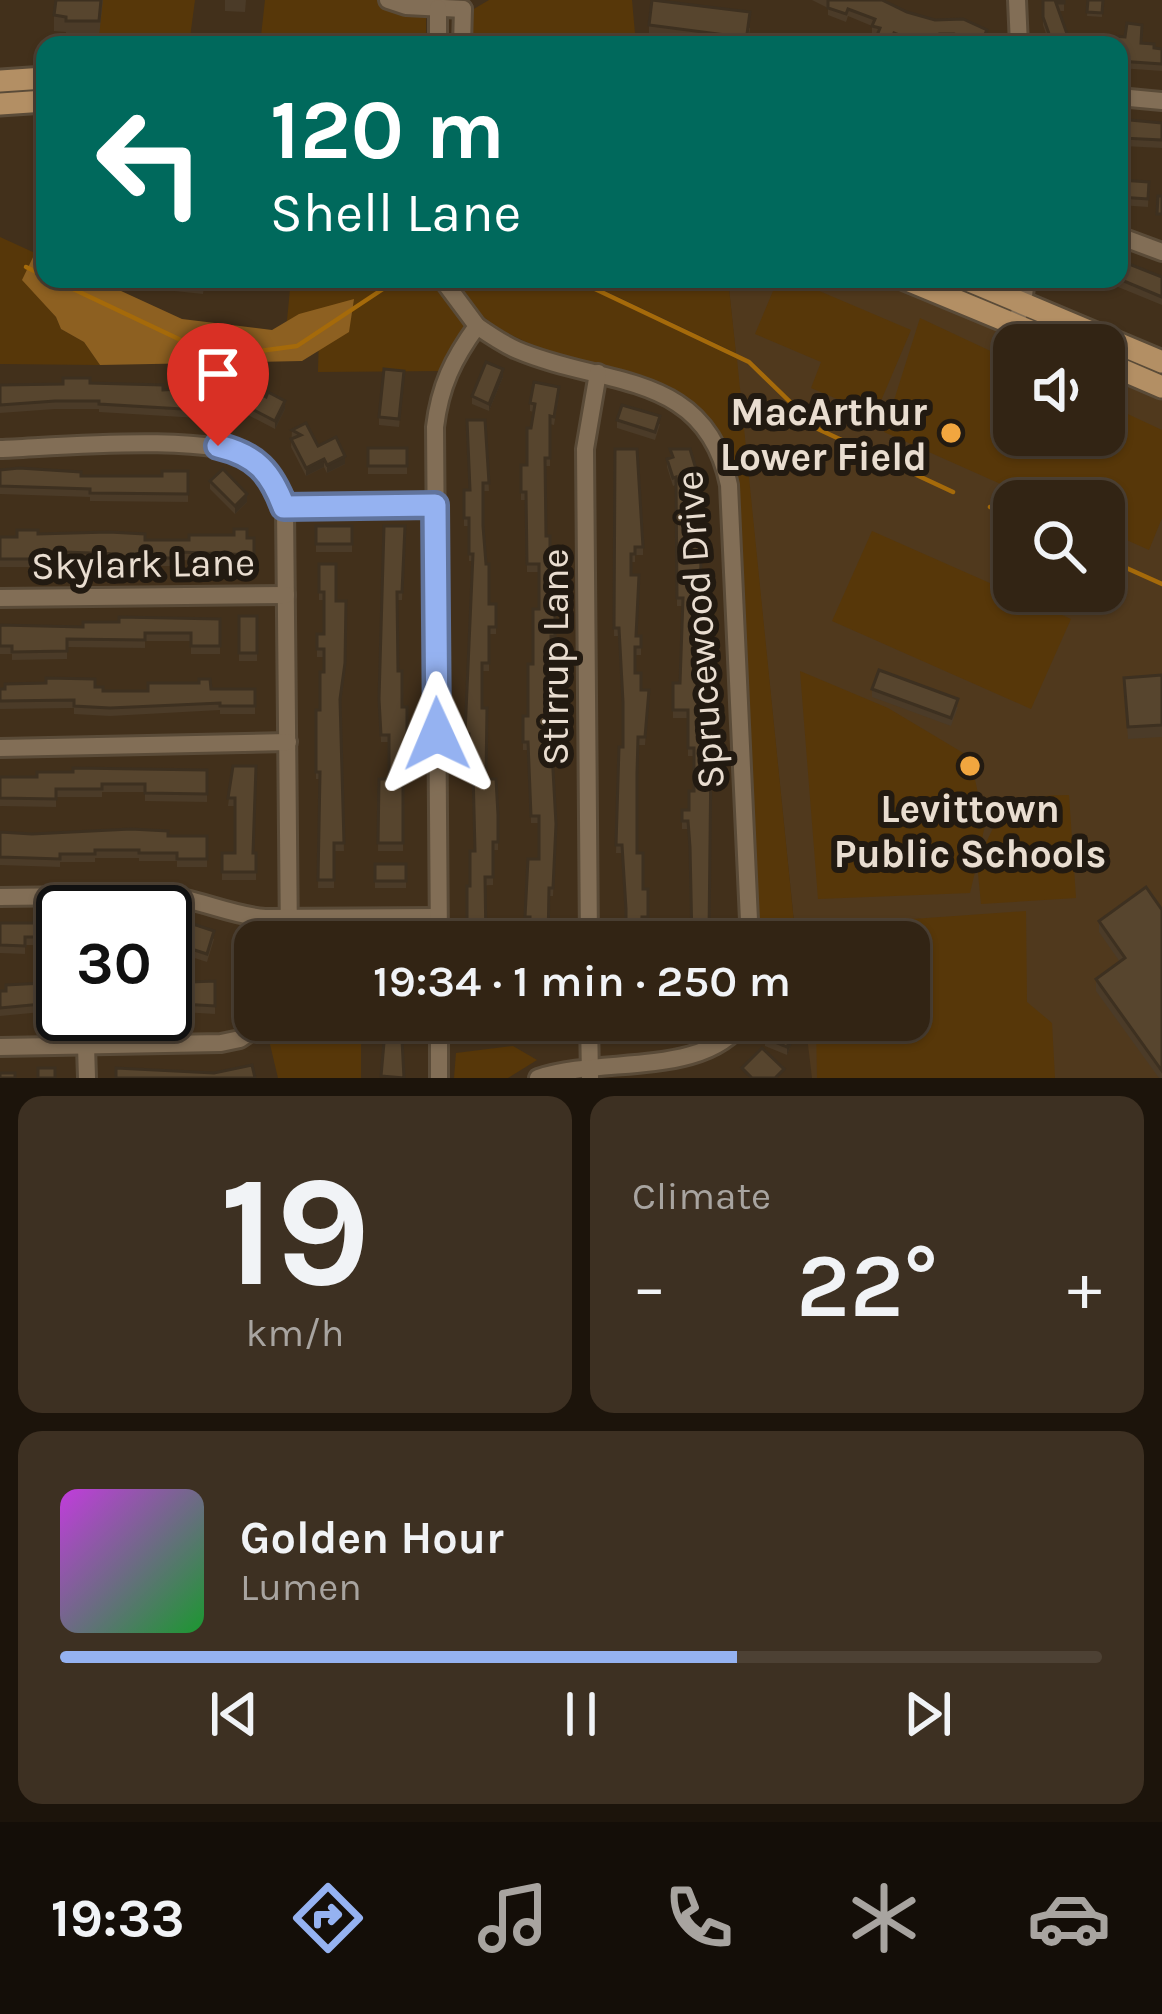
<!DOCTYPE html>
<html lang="en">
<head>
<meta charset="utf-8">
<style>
  :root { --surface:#322414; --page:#3d3022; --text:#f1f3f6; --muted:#a8a4a0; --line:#4d4134; --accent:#95b2f1 }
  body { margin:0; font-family:Karla,sans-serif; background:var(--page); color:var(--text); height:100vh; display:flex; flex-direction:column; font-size:45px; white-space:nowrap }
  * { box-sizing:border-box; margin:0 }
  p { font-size:39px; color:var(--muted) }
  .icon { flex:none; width:66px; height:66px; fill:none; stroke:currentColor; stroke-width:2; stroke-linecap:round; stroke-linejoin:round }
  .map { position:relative; height:1078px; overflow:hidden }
  .details { display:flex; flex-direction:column; gap:18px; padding:18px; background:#1c140b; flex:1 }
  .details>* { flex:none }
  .guide { position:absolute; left:36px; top:36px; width:1092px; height:252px; border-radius:24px; box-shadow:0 3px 9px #0004,0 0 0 3px var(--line); background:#00695c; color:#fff; overflow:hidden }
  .tools { position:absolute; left:993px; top:324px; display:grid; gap:24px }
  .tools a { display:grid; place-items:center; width:132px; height:132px; border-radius:24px; background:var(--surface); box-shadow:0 3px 9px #0004,0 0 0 3px var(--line); font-size:60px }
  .speed { position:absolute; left:36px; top:885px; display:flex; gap:24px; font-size:60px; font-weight:700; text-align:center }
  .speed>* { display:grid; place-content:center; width:156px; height:156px; border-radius:50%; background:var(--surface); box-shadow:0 3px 9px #0004,0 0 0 3px var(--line); line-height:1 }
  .speed .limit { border:6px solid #111; border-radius:18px; background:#fff; color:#111 }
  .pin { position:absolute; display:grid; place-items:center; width:102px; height:102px; color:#fff; margin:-123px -51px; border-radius:50% 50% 50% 0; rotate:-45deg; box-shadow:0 0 12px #0007 }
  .pin .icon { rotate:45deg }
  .me { position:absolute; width:132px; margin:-66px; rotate:359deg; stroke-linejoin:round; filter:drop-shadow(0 0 9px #0008) }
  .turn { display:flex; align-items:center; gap:42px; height:252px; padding:0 36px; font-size:54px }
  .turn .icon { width:156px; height:156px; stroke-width:2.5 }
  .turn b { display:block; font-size:84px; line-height:102px }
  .big { font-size:90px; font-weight:600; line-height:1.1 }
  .details .card { flex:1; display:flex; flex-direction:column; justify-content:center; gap:18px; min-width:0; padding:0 42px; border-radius:24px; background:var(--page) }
  .details .dial { align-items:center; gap:0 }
  .dial b { font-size:156px; line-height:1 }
  .song { display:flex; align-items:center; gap:36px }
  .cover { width:144px; height:144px; border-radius:18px; background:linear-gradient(135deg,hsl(290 70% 55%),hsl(130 70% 35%)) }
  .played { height:12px; border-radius:6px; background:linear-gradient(90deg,var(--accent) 65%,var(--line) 65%) }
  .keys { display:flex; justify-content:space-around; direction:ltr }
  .heat { display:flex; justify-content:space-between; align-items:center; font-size:66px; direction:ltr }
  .details .tiles { flex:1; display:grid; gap:18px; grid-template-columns:1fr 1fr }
  .card:last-child { grid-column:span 2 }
  .trip { position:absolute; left:234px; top:921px; width:696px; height:120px; border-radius:24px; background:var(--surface); box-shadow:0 3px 9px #0004,0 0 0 3px var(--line); font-weight:600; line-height:120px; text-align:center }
  .menu { display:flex; height:192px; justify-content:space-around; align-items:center; background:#140e08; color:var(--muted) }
  .menu .icon { width:84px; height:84px }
  .menu .active { color:var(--accent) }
  .menu b { font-size:54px; color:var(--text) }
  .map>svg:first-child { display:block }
</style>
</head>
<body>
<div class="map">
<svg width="1162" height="1078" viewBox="0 0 1162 1078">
  <rect width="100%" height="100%" fill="#42301b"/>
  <path fill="#50391d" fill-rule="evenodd" d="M728,279H876L1034,345H1014V435H1104V374L1162,399V1078H812L805,1020H909V942H796ZM1014,501H1104V591H1014Z"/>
  <g fill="#573709">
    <polygon points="100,0 195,0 189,45 94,45"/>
    <polygon points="265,0 380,0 426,13 426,45 260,45"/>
    <polygon points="489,0 632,0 636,45 472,45 472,10"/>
    <polygon points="0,237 35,253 23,280 56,317 61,329 84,342 100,365 0,364"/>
    <polygon points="291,279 396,279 298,343 285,341"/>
    <polygon points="401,279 440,279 473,326 444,371 318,372 319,333"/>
    <path d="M457,279H570L737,359L796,942H751L725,456C705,436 682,404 658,390C599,356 483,353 457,279Z"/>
    <polygon points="580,279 728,279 736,353"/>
    <polygon points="778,279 791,279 911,330 875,415 811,388 821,362 755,334"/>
    <polygon points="920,318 1014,362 1014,435 1104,435 1104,403 1162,430 1162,518 1149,550 1104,530 1104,501 1039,501 884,432"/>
    <polygon points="872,531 1071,619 1031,709 832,621"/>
    <path d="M800,671L888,708L970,757L985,825L977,862C1004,807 1000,796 1069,795L1076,898L981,904L977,863L970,893L818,899Z"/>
    <polygon points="1026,911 1027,1002 1052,1023 1055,1078 817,1078 816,1020 909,1020 909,942 814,942 814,926"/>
    <polygon points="281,1020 361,1020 361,1078 278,1078 269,1040"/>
    <polygon points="513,1046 537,1060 508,1078 454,1078 456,1053"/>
  </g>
  <polygon fill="#8d6021" points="35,253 45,257 45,279 95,279 182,319 272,330 299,314 354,299 349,332 302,361 100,365 84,342 61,329 56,317 22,280"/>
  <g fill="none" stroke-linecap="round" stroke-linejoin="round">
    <g stroke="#a56a0a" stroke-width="4.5">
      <polyline points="26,267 45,276"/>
      <polyline points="52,279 204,351 244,353 297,346 398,279"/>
      <polyline points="574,279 749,362 818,429 953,492"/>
      <polyline points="990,507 1014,518"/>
      <polyline points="1104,558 1162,584"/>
    </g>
    <g stroke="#5a4b38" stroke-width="22">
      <g id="minor">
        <polyline points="388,0 406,6 463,9"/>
        <polyline points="1017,0 1019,45"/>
        <polyline points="438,45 438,8"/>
        <polyline points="462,45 463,9"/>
        <polyline points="1119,97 1162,101"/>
        <polyline points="1119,236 1162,252"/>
        <polyline points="1014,325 1023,304 1026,279"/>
        <path d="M477,326C490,335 503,344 517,350C604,387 706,370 729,485L750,942"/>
        <path d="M0,449C55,447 213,432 255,460C271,472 277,489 285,507L289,942"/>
        <polyline points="285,507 435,505"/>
        <polyline points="0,598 286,595"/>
        <polyline points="0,748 288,742"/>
        <path d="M0,897L162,895C197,898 229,915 265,918L438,917"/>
        <path d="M439,942L435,427C440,386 453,359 477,326L442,279"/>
        <polyline points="589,942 585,449 598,373"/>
        <polyline points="439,1020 439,1078"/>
        <polyline points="589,1020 590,1077"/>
        <polyline points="86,1046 87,1078"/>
        <polyline points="0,1047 221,1043 240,1039 268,1020"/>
        <path d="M538,1078C603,1056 705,1078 744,1020"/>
      </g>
    </g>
    <g stroke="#5a4b38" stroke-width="27">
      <g id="major">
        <polyline points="0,81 45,78"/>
        <polyline points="0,104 45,101"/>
        <polyline points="905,279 1064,345"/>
        <polyline points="965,279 1162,362"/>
        <polyline points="1104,362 1162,387"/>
      </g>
    </g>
    <use href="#minor" stroke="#826e56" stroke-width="16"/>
    <use href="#major" stroke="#b38f64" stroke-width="21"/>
  </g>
  <g fill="#4b3b28">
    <polygon points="103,0 99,37 66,37 66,32 54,31 54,15"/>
    <polygon points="225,0 246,0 245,12 225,11"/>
    <polygon points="812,0 882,0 907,12 987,37 983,45 962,45 954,41 940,42 941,45 905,45 894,41 893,45 873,45 877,35 872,33 872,26 848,16 846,22 828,15 828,8"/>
    <polygon points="1043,0 1064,0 1064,11 1059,11 1071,45 1050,45 1043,25"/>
    <polygon points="1088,0 1103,0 1102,17 1087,16"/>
    <polygon points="649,25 750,28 749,35 772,45 684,45 649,40"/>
    <polygon points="1125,37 1154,48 1162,49 1162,71 1119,68 1119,45"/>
    <polygon points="1119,119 1162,123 1162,148 1123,146 1122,153 1119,153"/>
    <polygon points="1120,180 1149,182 1148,207 1119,205"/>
    <polygon points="1162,277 1162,305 1101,280 1119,279"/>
    <polygon points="165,279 266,279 266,286 205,279 203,294 165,290"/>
    <polygon points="503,377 489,411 472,404 472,396"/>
    <polygon points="404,379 399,427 379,425 379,417"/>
    <polygon points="90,383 163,390 236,386 236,411 199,411 199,418 99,412 99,409 55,409 0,413 0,385"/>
    <polygon points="559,395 554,425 550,424 550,466 545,466 546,536 550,572 555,572 555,644 551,644 551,718 547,718 547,752 556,832 553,896 549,896 530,940 530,925 525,925 528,859 539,859 539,823 531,823 528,750 523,750 523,716 528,716 539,609 539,572 527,572 526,500 521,500 521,465 527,465 534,412 530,411 530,403"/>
    <polygon points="248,407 285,409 275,429 248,415"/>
    <polygon points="485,420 489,491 483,491 483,526 489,604 496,604 496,634 489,634 489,671 482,671 482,708 486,779 498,815 498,850 493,850 493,885 470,886 475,851 473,778 469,778 469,742 465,742 473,561 469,561 469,526 464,526 464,490 470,490"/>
    <polygon points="617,420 660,424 655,440 617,428"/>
    <polygon points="292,430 318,446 345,464 327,473 324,467 306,476 291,447"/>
    <rect x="368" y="448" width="39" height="26"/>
    <polygon points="615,449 643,547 643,555 635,555 635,562 631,562 636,636 641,636 641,655 635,655 635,673 641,690 649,690 645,745 638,745 637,853 643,889 648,889 648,925 642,925 626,916 622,853 616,853 619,747 623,747 623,710 619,636 614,636"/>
    <polygon points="670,449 699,487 693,488 693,531 701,531 692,942 690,855 688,829 682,829 682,810 689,810 694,791 694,756 688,756 688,718 673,718 673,683 680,683 682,606 677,606 676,485 673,486 667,467 667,459 671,458"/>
    <polygon points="0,470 81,476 162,476 188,471 188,502 90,501 90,497 0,494"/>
    <polygon points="210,481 247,502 235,514 210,489"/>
    <rect x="316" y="526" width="36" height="26"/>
    <polygon points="405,526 402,600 397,600 398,671 402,707 407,707 407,779 403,779 403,851 378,851 379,779 389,779 389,742 381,742 379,706"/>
    <polygon points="38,534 145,540 254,538 254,563 181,560 181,566 117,566 117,561 38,559 38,567 0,567 0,537"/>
    <polygon points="319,564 336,601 346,609 345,671 340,706 344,851 334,851 334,888 318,888 320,779 316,779 316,710 320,710 324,672 324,657 317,657 317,634 324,634 324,600 319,600"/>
    <rect x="239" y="616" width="18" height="45"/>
    <polygon points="220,619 220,654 191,654 191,641 145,641 145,648 67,647 67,659 12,660 12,654 0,654 0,625 83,627"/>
    <polygon points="1162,675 1162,737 1128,739 1124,689"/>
    <polygon points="95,687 103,691 255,689 255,714 220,714 220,710 110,716 74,714 74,708 0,709 0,689"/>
    <polygon points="872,689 958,707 951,726 872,697"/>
    <polygon points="233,766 253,853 256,853 256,880 222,880 222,853 235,853 235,806 228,806"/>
    <polygon points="207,770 207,802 145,801 145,792 102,792 102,797 56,797 56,807 0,806 0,777"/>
    <polygon points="0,832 32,834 207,836 207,867 177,867 177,861 139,861 139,858 95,858 95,862 60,862 60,867 0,865"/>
    <rect x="375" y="864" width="31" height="24"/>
    <polygon points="1162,910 1162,1078 1159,1078 1096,991 1096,979 1120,962 1099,932 1099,921"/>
    <polygon points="63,918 63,945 25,945 25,954 0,953 0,923 34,923"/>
    <polygon points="165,926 214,939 207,962 182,954 165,953"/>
    <rect x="237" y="943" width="18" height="37"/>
    <polygon points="215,981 215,1014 165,1011 165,983"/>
    <polygon points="63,982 63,1010 0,1016 0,991"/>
    <rect x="471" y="1020" width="15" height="22"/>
    <rect x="521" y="1020" width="35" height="22"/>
    <polygon points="618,1020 642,1020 643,1036 618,1036"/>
    <polygon points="800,1020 787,1055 765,1046 765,1038"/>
  </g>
  <g fill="#3d3020">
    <polygon points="503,369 503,377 489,411 489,404"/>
    <polygon points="285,401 285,409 275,429 275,421"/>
    <polygon points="345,456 345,464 327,473 327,465"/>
    <polygon points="324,459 324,467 306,476 306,468"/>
    <polygon points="247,494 247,502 235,514 235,506"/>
    <polygon points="798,1020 800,1020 800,1023 787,1055 787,1047"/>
  </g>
  <g fill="#57452e" stroke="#3d3020" stroke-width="3">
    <polygon points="56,0 101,0 99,21 66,21 66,17 54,15"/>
    <polygon points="652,0 750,12 747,34 772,45 725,45 726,35 649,25"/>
    <polygon points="828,0 882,0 907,12 935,20 963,19 987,30 980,45 954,34 940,34 941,45 925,45 894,33 890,45 873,45 880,28 872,26 875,19 848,9 846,14 828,8"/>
    <polygon points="1043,0 1064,0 1064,3 1056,3 1071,45 1053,45 1043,17"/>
    <polygon points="1088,0 1103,0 1102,13 1087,12"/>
    <polygon points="1127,23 1142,25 1141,43 1154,44 1154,48 1162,49 1162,64 1119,61 1119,45 1090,45 1091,41 1095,41 1095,35 1125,37"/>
    <polygon points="1119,119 1162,123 1162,140 1123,138 1122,146 1119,145"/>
    <polygon points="1120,180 1149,182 1148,199 1119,197"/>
    <polygon points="1158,196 1162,196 1162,214 1157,214"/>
    <polygon points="1119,260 1162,277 1162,297 1119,279"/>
    <polygon points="170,279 204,279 203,282"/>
    <polygon points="486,362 503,369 489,404 472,396"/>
    <polygon points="384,369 404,371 399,419 379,417"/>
    <polygon points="63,378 90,378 90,383 163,385 163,390 236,386 236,404 199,404 199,410 99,404 99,401 55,401 0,405 0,385 63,384"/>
    <polygon points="534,382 559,387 554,417 550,416 550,458 545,458 546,536 550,536 550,572 555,572 555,636 551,636 551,710 547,710 547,752 552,752 556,824 553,888 549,888 548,942 525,942 525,940 530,940 530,917 525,917 528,859 539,859 539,816 531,816 528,742 523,742 523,716 528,716 528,664 533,664 533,609 539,609 539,564 527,564 526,492 521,492 521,465 527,465 527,428 531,428 535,404 530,403"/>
    <polygon points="256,392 266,397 268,392 285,401 275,421 248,407"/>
    <polygon points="622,405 660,416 655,432 617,420"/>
    <polygon points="467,420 485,420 489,483 483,483 483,526 486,564 489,564 489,604 496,604 496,627 489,627 489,663 482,663 482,708 487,708 486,779 496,779 498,815 498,842 493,842 493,877 485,877 486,942 467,942 467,886 470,886 470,851 475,851 473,770 469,770 469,734 465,734 473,554 469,554 469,518 464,518 464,490 470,490"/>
    <polygon points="306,423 318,446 336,437 345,456 327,465 324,459 306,468 291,439 301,435 292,430"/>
    <rect x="368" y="448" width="39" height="18"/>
    <polygon points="615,449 637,449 643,547 635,547 635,554 631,554 631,575 639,575 636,636 641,636 641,647 635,647 635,673 641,673 641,690 649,690 645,737 638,737 637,774 637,853 643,853 643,889 648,889 648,917 642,917 640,942 626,942 626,909 622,845 616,845 619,747 623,747 623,702 619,628 614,628"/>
    <polygon points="670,449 690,449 699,479 693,480 693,531 701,531 700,719 705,719 705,755 711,755 709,934 716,934 716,942 692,942 690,847 688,821 682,821 682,810 689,810 689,791 694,791 694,748 688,748 688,710 673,710 673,683 680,683 683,598 677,598 676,477 673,478 667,459 673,457"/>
    <polygon points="19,468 81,472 81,476 162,476 162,471 188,471 188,494 90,493 90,489 0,486 0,470"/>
    <polygon points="223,469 247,494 235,506 210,481"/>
    <rect x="316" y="526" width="36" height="18"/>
    <polygon points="384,526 405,526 402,592 397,592 398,671 402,671 402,707 407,707 407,771 403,771 403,843 378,843 379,779 389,779 389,735 381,735 379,699"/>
    <polygon points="234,529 247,529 247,538 254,538 254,555 181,552 181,558 117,558 117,554 38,551 38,559 0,559 0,537 17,537 17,530 38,530 38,534 109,532 145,534 145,540 189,540 189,535 234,535"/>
    <polygon points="319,564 336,564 336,601 346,601 345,663 340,699 344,843 334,843 334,880 318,880 320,772 316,772 316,710 320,710 320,672 324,672 324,649 317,649 317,634 324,634 324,592 319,592"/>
    <rect x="239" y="616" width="18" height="37"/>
    <polygon points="119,617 220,619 220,646 191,646 191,633 145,633 145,640 67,639 67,651 12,652 12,646 0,646 0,625 83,627 83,622 119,622"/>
    <polygon points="879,670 958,699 951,718 872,689"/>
    <polygon points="1162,675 1162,725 1128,727 1124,678"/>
    <polygon points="46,678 95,679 95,687 103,687 103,691 148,691 148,683 199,683 199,679 210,679 211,689 255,689 255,706 220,706 220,703 110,708 74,706 74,700 0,701 0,689 5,689 5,684 46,683"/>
    <polygon points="233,766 256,766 253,853 256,853 256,872 222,872 222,853 235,853 235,798 228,798"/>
    <polygon points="73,768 207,770 207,794 145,793 145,784 102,784 102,789 56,789 56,799 0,798 0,777 37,777 37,772 73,772"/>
    <polygon points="131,829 168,831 168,836 207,836 207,859 177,859 177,853 139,853 139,850 95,850 95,854 60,854 60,859 0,857 0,832 32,834"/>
    <rect x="375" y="864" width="31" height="17"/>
    <polygon points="1146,887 1162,910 1162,1071 1096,979 1125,958 1099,921"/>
    <polygon points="34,918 63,918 63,937 25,937 25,946 0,945 0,923 34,923"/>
    <polygon points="187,922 214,931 207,954 182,946 165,945 165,926 186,926"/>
    <rect x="237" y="943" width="18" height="29"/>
    <polygon points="215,981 215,1006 165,1003 165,983"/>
    <polygon points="63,982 63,1002 0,1008 0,991 6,991 6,985"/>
    <polygon points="386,1020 401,1020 404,1078 381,1076"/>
    <rect x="471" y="1020" width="15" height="14"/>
    <rect x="521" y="1020" width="35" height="14"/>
    <polygon points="618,1020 642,1020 643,1028 618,1028"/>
    <polygon points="772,1020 798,1020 787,1047 765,1038"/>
    <polygon points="762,1048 784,1069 775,1078 752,1078 742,1068"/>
    <polygon points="252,1065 255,1078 116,1078 116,1068 214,1073"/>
    <rect x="38" y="1068" width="17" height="10"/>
    <rect x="0" y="1073" width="15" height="5"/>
  </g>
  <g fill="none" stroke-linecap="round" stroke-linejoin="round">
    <g stroke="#61749d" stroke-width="30">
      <path id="route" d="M218,446C256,455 271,472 284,507L435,505L437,734"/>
    </g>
    <use href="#route" stroke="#95b2f1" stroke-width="21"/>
  </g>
  <g fill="#f1a63f" stroke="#221a11" stroke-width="4.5">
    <circle cx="951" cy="433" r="12"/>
    <circle cx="970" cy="766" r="12"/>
  </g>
  <g text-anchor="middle" stroke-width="12" stroke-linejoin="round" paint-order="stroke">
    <g font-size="39" font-weight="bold" fill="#e9ddd0" stroke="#221a11" text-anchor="end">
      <text x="927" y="425">MacArthur<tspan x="927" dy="45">Lower Field</tspan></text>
      <text x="970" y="822" text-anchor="middle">Levittown<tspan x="970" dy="45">Public Schools</tspan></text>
    </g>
    <g font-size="39" fill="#e9ddd0" stroke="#221a11">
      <text transform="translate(143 563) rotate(-1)" y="14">Skylark Lane</text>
      <text transform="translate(699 630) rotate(-94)" y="14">Sprucewood Drive</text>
      <text transform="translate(554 657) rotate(-90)" y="14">Stirrup Lane</text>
    </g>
  </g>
</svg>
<div class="tools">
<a><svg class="icon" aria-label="sound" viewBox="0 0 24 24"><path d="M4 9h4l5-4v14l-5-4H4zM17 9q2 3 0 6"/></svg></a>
<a><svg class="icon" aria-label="search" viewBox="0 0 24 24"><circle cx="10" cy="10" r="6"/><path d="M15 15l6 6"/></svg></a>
</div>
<div class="speed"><div class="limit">30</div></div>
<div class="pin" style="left:218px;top:446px;background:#d93025"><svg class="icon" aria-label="arrive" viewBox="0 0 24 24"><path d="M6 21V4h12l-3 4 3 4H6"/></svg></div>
<svg class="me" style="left:437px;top:734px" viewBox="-20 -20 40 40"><path d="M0-17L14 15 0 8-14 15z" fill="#95b2f1" stroke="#fff" stroke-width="4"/></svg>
<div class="trip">19:34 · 1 min · 250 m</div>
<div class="guide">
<div class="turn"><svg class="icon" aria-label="left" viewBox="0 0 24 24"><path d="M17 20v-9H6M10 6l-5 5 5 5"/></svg><div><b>120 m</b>Shell Lane</div></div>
</div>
</div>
<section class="details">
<div class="tiles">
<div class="card dial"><b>19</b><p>km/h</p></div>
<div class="card"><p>Climate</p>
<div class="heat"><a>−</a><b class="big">22°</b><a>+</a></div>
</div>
<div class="card">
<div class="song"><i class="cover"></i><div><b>Golden Hour</b><p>Lumen</p></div></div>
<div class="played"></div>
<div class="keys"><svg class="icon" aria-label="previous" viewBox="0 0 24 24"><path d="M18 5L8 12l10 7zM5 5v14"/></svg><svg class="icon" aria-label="pause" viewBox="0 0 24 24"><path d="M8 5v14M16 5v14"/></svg><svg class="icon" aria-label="next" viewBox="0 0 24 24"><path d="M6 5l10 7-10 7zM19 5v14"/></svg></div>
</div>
</div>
</section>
<nav class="menu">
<b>19:33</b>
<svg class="icon active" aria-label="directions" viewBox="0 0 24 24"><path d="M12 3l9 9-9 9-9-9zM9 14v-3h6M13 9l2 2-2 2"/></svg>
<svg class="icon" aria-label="music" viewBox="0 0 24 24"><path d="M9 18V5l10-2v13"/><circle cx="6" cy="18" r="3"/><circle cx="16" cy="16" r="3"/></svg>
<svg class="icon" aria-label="phone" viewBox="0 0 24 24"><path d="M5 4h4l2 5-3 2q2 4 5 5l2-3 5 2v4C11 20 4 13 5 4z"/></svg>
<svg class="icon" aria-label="climate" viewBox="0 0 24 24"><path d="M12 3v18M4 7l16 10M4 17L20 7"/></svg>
<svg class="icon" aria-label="car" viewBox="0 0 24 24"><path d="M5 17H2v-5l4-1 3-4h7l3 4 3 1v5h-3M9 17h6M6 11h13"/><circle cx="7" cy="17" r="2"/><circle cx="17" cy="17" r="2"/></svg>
</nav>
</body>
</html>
